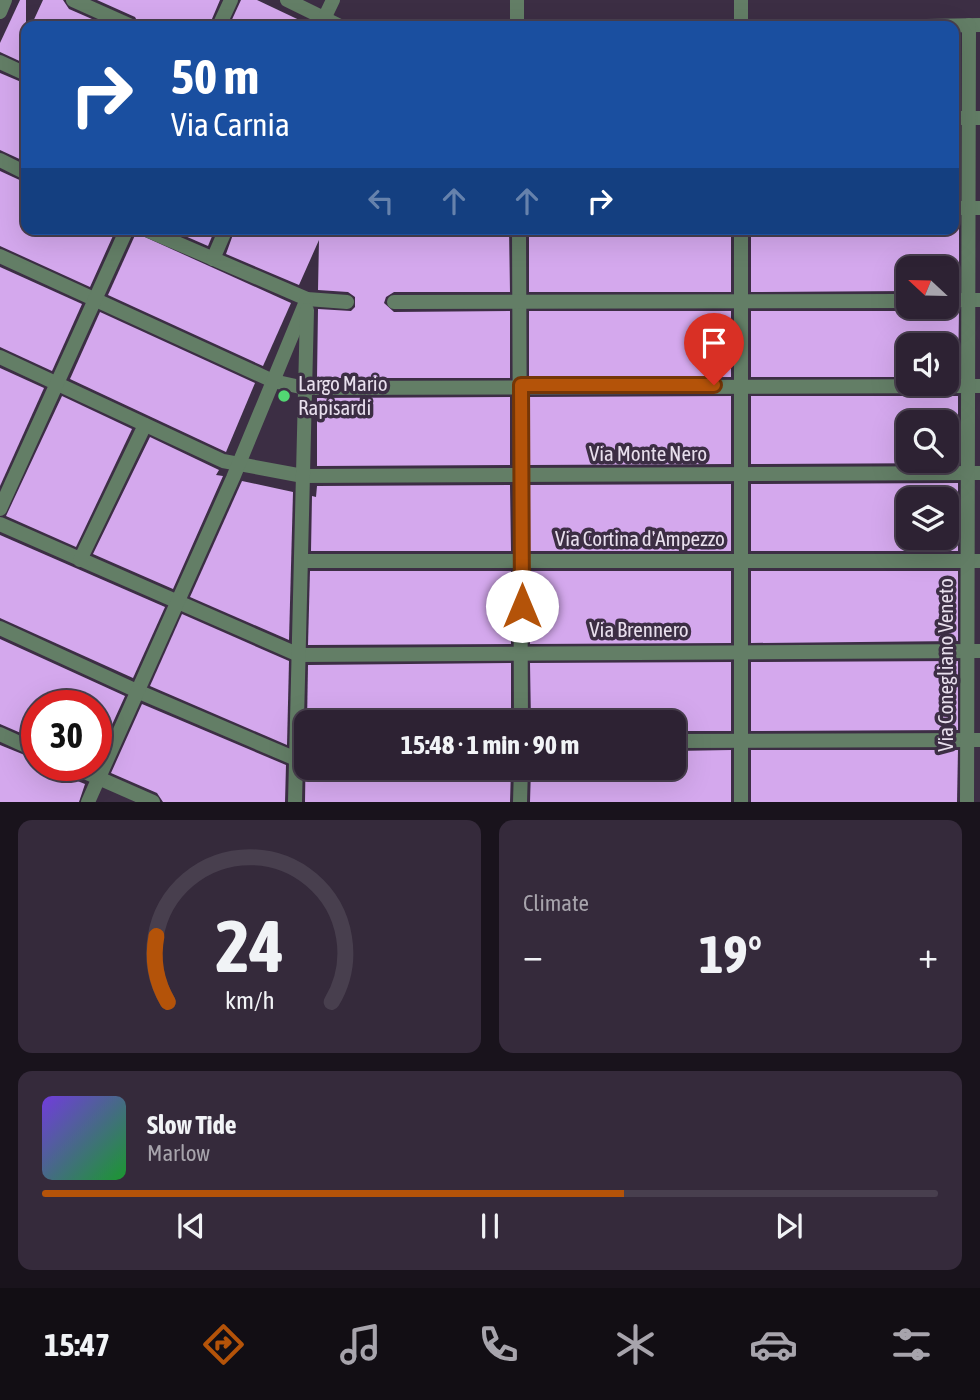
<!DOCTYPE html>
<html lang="en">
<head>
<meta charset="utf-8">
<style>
  :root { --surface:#2d2233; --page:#352a3b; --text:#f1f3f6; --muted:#a7a4ac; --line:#483f4e; --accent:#b45309 }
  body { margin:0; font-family:"Asap Condensed",sans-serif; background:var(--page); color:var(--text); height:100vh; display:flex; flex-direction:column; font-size:26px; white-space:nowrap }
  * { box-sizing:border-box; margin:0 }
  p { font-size:23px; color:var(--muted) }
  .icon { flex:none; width:38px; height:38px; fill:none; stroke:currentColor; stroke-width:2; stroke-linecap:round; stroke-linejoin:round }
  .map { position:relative; height:802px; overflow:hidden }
  .sheet { display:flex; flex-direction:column; gap:18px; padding:18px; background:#19131c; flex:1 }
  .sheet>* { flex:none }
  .top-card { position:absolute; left:21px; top:21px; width:938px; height:214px; border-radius:14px; box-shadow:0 7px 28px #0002,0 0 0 2px var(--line); background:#1a4fa0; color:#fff; overflow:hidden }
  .needle { width:46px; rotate:292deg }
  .controls { position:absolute; left:896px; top:256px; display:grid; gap:14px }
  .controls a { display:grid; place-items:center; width:63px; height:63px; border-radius:14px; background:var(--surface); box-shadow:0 7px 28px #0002,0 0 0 2px var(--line); font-size:35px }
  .speed { position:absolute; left:21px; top:690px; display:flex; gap:14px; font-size:35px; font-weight:700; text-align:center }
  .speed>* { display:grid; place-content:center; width:91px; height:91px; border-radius:50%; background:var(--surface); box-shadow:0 7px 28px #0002,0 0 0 2px var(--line); line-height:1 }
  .speed .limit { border:10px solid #d22; background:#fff; color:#111 }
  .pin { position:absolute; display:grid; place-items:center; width:60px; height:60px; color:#fff; margin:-72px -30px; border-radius:50% 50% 50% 0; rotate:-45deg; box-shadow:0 0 7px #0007 }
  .pin .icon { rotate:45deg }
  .me { position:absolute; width:77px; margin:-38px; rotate:0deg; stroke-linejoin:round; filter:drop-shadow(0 0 5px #0008) }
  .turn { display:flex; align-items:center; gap:24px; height:147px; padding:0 35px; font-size:32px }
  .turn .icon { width:91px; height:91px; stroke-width:2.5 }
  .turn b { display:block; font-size:49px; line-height:60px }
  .lanes { display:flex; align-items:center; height:66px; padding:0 35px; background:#0003; justify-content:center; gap:35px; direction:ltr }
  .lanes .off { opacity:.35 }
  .big { font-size:52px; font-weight:700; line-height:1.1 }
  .sheet .card { flex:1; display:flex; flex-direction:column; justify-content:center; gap:10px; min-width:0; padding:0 24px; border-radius:14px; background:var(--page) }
  .sheet .dial { align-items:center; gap:0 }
  .dial svg { height:182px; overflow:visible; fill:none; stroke:var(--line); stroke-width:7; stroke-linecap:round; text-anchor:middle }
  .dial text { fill:var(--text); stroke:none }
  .song { display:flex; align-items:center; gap:21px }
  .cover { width:84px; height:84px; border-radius:10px; background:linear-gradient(135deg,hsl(260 70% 55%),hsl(130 70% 35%)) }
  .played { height:7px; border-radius:4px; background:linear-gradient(90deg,var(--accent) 65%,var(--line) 65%) }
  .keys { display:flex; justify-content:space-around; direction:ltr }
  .heat { display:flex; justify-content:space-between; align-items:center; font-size:38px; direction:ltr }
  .sheet .tiles { flex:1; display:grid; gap:18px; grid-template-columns:1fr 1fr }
  .card:last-child { grid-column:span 2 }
  .trip { position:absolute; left:294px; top:710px; width:392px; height:70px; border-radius:14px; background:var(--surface); box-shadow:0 7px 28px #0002,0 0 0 2px var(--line); font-weight:700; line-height:70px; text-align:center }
  .menu { display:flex; height:112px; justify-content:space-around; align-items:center; background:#120e14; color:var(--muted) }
  .menu .icon { width:49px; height:49px }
  .menu .on { color:var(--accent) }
  .menu b { font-size:32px; color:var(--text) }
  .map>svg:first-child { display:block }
</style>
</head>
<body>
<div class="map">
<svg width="980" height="802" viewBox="0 0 980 802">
  <rect width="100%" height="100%" fill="#3c2e44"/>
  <g fill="#d4a8ed" fill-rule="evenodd">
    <polygon points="20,0 26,0 26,64 0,52 0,43"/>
    <polygon points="43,0 63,0 69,9 108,26 31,26"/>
    <polygon points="97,0 220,0 209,26 140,26 135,17"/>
    <polygon points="241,0 257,0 312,26 229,26"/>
    <polygon points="0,73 26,84 26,162 0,150"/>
    <polygon points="0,171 26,183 26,229 116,229 90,287 0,246"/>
    <polygon points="169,229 215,229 208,246"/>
    <polygon points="235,229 509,229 510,292 394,292 386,297 384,303 394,312 510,311 510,378 317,378 318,309 351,311 355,307 355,297 348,292 318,290 319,240 299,285 226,254"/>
    <rect x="529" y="229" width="202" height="63"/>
    <polygon points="751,229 959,229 959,290 947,290 947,268 908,268 908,291 751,292"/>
    <polygon points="136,233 291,303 263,366 108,295"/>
    <polygon points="0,267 82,304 52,371 0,347"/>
    <polygon points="916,306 959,310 958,376 947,376 947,345 908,345 908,377 751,377 751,311 908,311"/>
    <polygon points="529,311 731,311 731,377 529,378"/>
    <polygon points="100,312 255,383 226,452 70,379"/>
    <polygon points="0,368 44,388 0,486"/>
    <polygon points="62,396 132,429 76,547 6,516"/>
    <polygon points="731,396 731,464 530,465 529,397"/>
    <path d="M751,396H958V463L751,464ZM908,422H947V460H908Z"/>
    <polygon points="510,397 510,465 317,466 317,398"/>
    <polygon points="150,437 219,470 216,475 223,476 173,589 93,554"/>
    <polygon points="242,481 293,492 289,640 190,597"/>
    <path d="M958,483V551H751V484ZM908,499H947V537H908Z"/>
    <polygon points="731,484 731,551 530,551 530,485"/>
    <polygon points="510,485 511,551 311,551 312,496 316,497 317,486"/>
    <polygon points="0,535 165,607 133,678 0,618"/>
    <polygon points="310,571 511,571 511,644 308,645"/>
    <polygon points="530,571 731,571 731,643 530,644"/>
    <polygon points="751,571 958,571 958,641 751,643"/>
    <polygon points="182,614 289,661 287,745 150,686"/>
    <polygon points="0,639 125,696 96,760 96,705 37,705 37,740 0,724"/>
    <polygon points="958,661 958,730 751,731 751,662"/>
    <polygon points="731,662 731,731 674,731 674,723 531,723 530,663"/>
    <polygon points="511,663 511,723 307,723 308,665"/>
    <polygon points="142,704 286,765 285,802 163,802 157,793 111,773"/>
    <polygon points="306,735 306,768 511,768 510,802 305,802"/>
    <polygon points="0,745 37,760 37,765 85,784 79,802 0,802"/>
    <polygon points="731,750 731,802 530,802 531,768 674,768 674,751"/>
    <polygon points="751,750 958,750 957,802 751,802"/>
  </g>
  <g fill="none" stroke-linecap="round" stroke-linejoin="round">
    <g stroke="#637e66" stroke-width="14">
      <polyline points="73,0 131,26"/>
      <polyline points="287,0 340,26"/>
      <polyline points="517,0 517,26"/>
      <polyline points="0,12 5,0"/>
      <polyline points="321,25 333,0"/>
      <polyline points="219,26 231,0"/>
      <polyline points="741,26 741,0"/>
      <polyline points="926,26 980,25"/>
      <polyline points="0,62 26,74"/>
      <polyline points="954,118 980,118"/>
      <polyline points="0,160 26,173"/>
      <polyline points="954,208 980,208"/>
      <polyline points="144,229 307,299 347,302"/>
      <polyline points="519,229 521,723"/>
      <polyline points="0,256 273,381 305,388 980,386"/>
      <polyline points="213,259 226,229"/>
      <polyline points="947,300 980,300"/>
      <polyline points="394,302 908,301"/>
      <polyline points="0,357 223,461 303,476 980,473"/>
      <polyline points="0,509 127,229"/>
      <polyline points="0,524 299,655 980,651"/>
      <polyline points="80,560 145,425"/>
      <polyline points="301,561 980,561"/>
      <polyline points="0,628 137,691 296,759"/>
      <polyline points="0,734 37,751"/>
      <polyline points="674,741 980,740"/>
      <polyline points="69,765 153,802"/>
      <polyline points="88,802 233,478 307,299"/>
      <polyline points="295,802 307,310"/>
      <polyline points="520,802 521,768"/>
      <polyline points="741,802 741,229"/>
      <polyline points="967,802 969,25"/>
    </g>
  </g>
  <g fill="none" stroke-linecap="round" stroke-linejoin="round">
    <g stroke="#753606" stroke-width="18">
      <polyline id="route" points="522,606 521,385 714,385"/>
    </g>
    <use href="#route" stroke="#b45309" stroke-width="12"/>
  </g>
  <circle fill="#52d673" stroke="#3c2e44" stroke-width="2.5" cx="284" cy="396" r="7"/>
  <g text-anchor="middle" stroke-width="7" stroke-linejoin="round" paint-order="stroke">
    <g font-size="21" fill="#e8dfed" stroke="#3c2e44" text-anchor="start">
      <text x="298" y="391">Largo Mario<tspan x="298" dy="24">Rapisardi</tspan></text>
    </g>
    <g font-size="21" fill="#e8dfed" stroke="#3c2e44">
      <text x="648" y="461">Via Monte Nero</text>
      <text x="640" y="546">Via Cortina d'Ampezzo</text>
      <text x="639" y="637">Via Brennero</text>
      <text transform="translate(946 665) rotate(-90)" y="7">Via Conegliano Veneto</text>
    </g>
  </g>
</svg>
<div class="controls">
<a><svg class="needle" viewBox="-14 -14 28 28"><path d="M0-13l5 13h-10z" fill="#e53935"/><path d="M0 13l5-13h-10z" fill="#a7a4ac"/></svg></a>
<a><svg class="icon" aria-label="sound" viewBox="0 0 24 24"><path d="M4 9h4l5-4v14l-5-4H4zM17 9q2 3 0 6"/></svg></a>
<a><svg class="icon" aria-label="search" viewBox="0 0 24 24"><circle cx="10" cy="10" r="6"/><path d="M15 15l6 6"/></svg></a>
<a><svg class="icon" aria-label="layers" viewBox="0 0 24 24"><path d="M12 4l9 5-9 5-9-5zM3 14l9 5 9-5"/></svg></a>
</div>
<div class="speed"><div class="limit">30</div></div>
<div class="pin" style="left:714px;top:385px;background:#d93025"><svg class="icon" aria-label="arrive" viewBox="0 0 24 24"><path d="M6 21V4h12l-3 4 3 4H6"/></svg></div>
<svg class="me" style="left:522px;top:606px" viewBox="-20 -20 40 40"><circle r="19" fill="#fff"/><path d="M0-13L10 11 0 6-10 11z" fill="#b45309"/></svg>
<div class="trip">15:48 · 1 min · 90 m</div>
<div class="top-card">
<div class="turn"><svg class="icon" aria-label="right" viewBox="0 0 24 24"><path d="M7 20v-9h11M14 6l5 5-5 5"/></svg><div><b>50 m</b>Via Carnia</div></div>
<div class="lanes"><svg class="icon off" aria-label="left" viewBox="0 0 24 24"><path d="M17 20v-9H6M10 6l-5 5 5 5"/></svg><svg class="icon off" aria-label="ahead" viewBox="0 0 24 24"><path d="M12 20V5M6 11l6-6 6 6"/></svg><svg class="icon off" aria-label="ahead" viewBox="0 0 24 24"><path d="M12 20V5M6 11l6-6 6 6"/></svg><svg class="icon" aria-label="right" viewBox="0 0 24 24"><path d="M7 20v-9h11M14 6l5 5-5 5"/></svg></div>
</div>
</div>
<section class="sheet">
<div class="tiles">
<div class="card dial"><svg viewBox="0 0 100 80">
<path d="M14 69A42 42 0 1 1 86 69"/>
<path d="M14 69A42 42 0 0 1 9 40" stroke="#b45309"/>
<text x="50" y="56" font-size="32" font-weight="700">24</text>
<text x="50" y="72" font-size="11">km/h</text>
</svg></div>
<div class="card"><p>Climate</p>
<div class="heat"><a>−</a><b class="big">19°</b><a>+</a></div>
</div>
<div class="card">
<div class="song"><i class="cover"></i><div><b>Slow Tide</b><p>Marlow</p></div></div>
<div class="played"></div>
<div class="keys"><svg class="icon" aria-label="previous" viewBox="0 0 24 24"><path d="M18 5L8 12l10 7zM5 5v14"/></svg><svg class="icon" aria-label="pause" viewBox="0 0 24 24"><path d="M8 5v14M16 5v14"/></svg><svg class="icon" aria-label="next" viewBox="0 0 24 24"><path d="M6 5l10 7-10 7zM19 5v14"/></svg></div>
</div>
</div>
</section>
<nav class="menu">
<b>15:47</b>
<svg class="icon on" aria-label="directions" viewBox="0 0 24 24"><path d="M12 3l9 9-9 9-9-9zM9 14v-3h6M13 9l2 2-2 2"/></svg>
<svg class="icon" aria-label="music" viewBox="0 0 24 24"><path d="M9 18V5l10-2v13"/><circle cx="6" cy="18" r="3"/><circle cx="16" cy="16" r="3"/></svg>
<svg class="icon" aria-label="phone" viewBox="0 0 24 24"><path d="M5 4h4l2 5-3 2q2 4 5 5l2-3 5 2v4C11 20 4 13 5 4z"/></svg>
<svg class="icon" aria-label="climate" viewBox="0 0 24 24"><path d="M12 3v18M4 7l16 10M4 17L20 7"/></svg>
<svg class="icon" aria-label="car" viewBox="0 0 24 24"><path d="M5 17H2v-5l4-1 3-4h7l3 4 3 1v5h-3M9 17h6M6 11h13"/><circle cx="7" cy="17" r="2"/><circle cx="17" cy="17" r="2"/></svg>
<svg class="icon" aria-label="filters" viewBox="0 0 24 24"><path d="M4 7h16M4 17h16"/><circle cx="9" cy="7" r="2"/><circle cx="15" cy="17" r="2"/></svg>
</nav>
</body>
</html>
